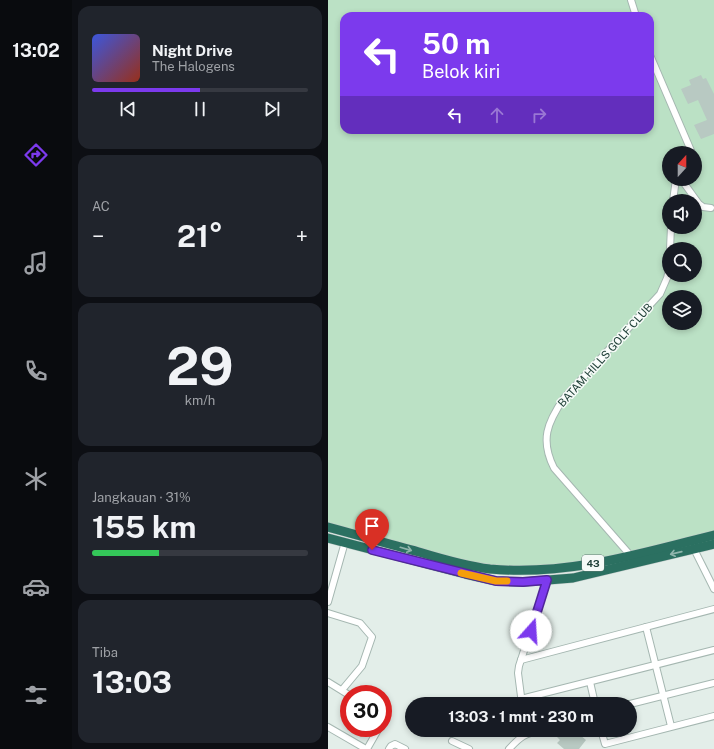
<!DOCTYPE html>
<html lang="id">
<head>
<meta charset="utf-8">
<style>
  :root { --surface:#171b24; --page:#20242c; --text:#f1f3f6; --muted:#9ea1a6; --line:#363941; --accent:#7c3aed }
  body { margin:0; font-family:"Public Sans",sans-serif; background:var(--page); color:var(--text); height:100vh; display:flex; flex-direction:column; font-size:15px; white-space:nowrap }
  * { box-sizing:border-box; margin:0 }
  p { font-size:13px; color:var(--muted) }
  .icon { flex:none; width:22px; height:22px; fill:none; stroke:currentColor; stroke-width:2; stroke-linecap:round; stroke-linejoin:round }
  .map { position:relative; flex:1; overflow:hidden }
  .panel { display:flex; flex-direction:column; gap:6px; padding:6px; background:#0d0f14; width:256px }
  .panel>* { flex:none }
  .hud { position:absolute; left:12px; top:12px; width:314px; height:122px; border-radius:12px; box-shadow:0 2px 6px #0003; background:#7c3aed; color:#fff; overflow:hidden }
  .needle { width:26px; rotate:21deg }
  .fabs { position:absolute; left:334px; top:146px; display:grid; gap:8px }
  .fabs a { display:grid; place-items:center; width:40px; height:40px; border-radius:50%; background:var(--surface); box-shadow:0 2px 6px #0003; font-size:20px }
  .speed { position:absolute; left:12px; top:685px; display:flex; gap:8px; font-size:20px; font-weight:700; text-align:center }
  .speed>* { display:grid; place-content:center; width:52px; height:52px; border-radius:50%; background:var(--surface); box-shadow:0 2px 6px #0003; line-height:1 }
  .speed .limit { border:6px solid #d22; background:#fff; color:#111 }
  .pin { position:absolute; display:grid; place-items:center; width:34px; height:34px; color:#fff; margin:-41px -17px; border-radius:50% 50% 50% 0; rotate:-45deg; box-shadow:0 0 4px #0007 }
  .pin .icon { rotate:45deg }
  .me { position:absolute; width:44px; margin:-22px; rotate:19deg; stroke-linejoin:round; filter:drop-shadow(0 0 3px #0008) }
  .turn { display:flex; align-items:center; gap:14px; height:84px; padding:0 16px; font-size:18px }
  .turn .icon { width:52px; height:52px; stroke-width:2.5 }
  .turn b { display:block; font-size:28px; line-height:34px }
  .lanes { display:flex; align-items:center; height:38px; padding:0 16px; background:#0003; justify-content:center; gap:20px; direction:ltr }
  .lanes .off { opacity:.35 }
  .big { font-size:30px; font-weight:700; line-height:1.1 }
  .panel .widget { flex:1; display:flex; flex-direction:column; justify-content:center; gap:6px; min-width:0; padding:0 14px; border-radius:12px; background:var(--page) }
  .panel .dial { align-items:center; gap:0 }
  .dial b { font-size:52px; line-height:1 }
  .song { display:flex; align-items:center; gap:12px }
  .cover { width:48px; height:48px; border-radius:6px; background:linear-gradient(135deg,hsl(230 70% 55%),hsl(10 70% 35%)) }
  .played { height:4px; border-radius:2px; background:linear-gradient(90deg,var(--accent) 50%,var(--line) 50%) }
  .keys { display:flex; justify-content:space-around; direction:ltr }
  .heat { display:flex; justify-content:space-between; align-items:center; font-size:22px; direction:ltr }
  .charge { height:6px; border-radius:3px; background:linear-gradient(90deg,#34c759 31%,var(--line) 0) }
  .trip { position:absolute; left:77px; top:697px; width:232px; height:40px; border-radius:20px; background:var(--surface); box-shadow:0 2px 6px #0003; font-weight:700; line-height:40px; text-align:center }
  main { display:flex; flex:1; min-height:0 }
  .dock { display:flex; flex-direction:column; width:72px; justify-content:space-around; align-items:center; background:#090b0e; color:var(--muted) }
  .dock .icon { width:28px; height:28px }
  .dock .selected { color:var(--accent) }
  .dock b { font-size:18px; color:var(--text) }
  .map>svg:first-child { display:block }
</style>
</head>
<body>
<main>
<nav class="dock">
<b>13:02</b>
<svg class="icon selected" aria-label="directions" viewBox="0 0 24 24"><path d="M12 3l9 9-9 9-9-9zM9 14v-3h6M13 9l2 2-2 2"/></svg>
<svg class="icon" aria-label="music" viewBox="0 0 24 24"><path d="M9 18V5l10-2v13"/><circle cx="6" cy="18" r="3"/><circle cx="16" cy="16" r="3"/></svg>
<svg class="icon" aria-label="phone" viewBox="0 0 24 24"><path d="M5 4h4l2 5-3 2q2 4 5 5l2-3 5 2v4C11 20 4 13 5 4z"/></svg>
<svg class="icon" aria-label="climate" viewBox="0 0 24 24"><path d="M12 3v18M4 7l16 10M4 17L20 7"/></svg>
<svg class="icon" aria-label="car" viewBox="0 0 24 24"><path d="M5 17H2v-5l4-1 3-4h7l3 4 3 1v5h-3M9 17h6M6 11h13"/><circle cx="7" cy="17" r="2"/><circle cx="17" cy="17" r="2"/></svg>
<svg class="icon" aria-label="filters" viewBox="0 0 24 24"><path d="M4 7h16M4 17h16"/><circle cx="9" cy="7" r="2"/><circle cx="15" cy="17" r="2"/></svg>
</nav>
<section class="panel">
<div class="widget">
<div class="song"><i class="cover"></i><div><b>Night Drive</b><p>The Halogens</p></div></div>
<div class="played"></div>
<div class="keys"><svg class="icon" aria-label="previous" viewBox="0 0 24 24"><path d="M18 5L8 12l10 7zM5 5v14"/></svg><svg class="icon" aria-label="pause" viewBox="0 0 24 24"><path d="M8 5v14M16 5v14"/></svg><svg class="icon" aria-label="next" viewBox="0 0 24 24"><path d="M6 5l10 7-10 7zM19 5v14"/></svg></div>
</div>
<div class="widget"><p>AC</p>
<div class="heat"><a>−</a><b class="big">21°</b><a>+</a></div>
</div>
<div class="widget dial"><b>29</b><p>km/h</p></div>
<div class="widget"><p>Jangkauan · 31%</p><b class="big">155 km</b><div class="charge"></div></div>
<div class="widget"><p>Tiba</p><b class="big">13:03</b></div>
</section>
<div class="map">
<svg width="386" height="749" viewBox="0 0 386 749">
  <rect width="100%" height="100%" fill="#e3eee9"/>
  <path fill="#bbe1c5" fill-rule="evenodd" d="M0,0H386V538L250,571L192,574L0,530ZM16,16H322V130H16ZM341,153H367V179H341ZM341,201H367V227H341ZM341,249H367V275H341ZM341,297H367V323H341Z"/>
  <g fill="#b8c9c2">
    <polygon points="373,75 375,79 378,78 386,94 386,134 373,139 366,125 379,120 370,100 360,104 353,89 363,85 361,80"/>
    <polygon points="235,730 246,730 258,740 251,749 236,749 229,743 232,740 229,737"/>
  </g>
  <g fill="none" stroke-linecap="round" stroke-linejoin="round">
    <g stroke="#a5b7b1" stroke-width="8">
      <g id="minor">
        <polyline points="303,0 308,16"/>
        <polyline points="322,55 364,153"/>
        <polyline points="367,160 370,167"/>
        <polyline points="353,179 371,204 375,207 383,208"/>
        <polyline points="345,201 348,179"/>
        <polyline points="342,249 343,227"/>
        <polyline points="366,549 386,589"/>
        <path d="M303,556L226,468C212,440 219,423 236,398L332,294L339,278L341,270"/>
        <polyline points="0,602 17,542"/>
        <polyline points="0,613 32,623 44,637 34,666 14,690"/>
        <polyline points="318,627 343,726"/>
        <polyline points="193,660 386,609"/>
        <polyline points="0,682 21,695"/>
        <polyline points="262,682 267,704"/>
        <polyline points="193,699 386,650"/>
        <polyline points="194,704 190,673 191,666 219,580"/>
        <polyline points="302,704 386,683"/>
        <polyline points="55,716 57,717 55,721"/>
        <polyline points="0,727 38,749"/>
        <polyline points="273,730 277,744 386,716"/>
        <polyline points="124,741 141,749"/>
        <polyline points="39,749 51,728"/>
        <polyline points="61,749 63,746 67,744 77,749"/>
        <path d="M181,749C192,737 197,733 214,730"/>
      </g>
    </g>
    <g stroke="#c1cac8" stroke-width="10">
      <g id="highway">
        <path d="M0,527C30,535 60,544 91,552C114,559 138,566 162,569C240,576 311,554 386,535"/>
        <polyline points="0,538 137,574 168,581 195,582 245,578 386,544"/>
      </g>
    </g>
    <use href="#minor" stroke="#fff" stroke-width="6"/>
    <use href="#highway" stroke="#2b7061" stroke-width="9"/>
  </g>
  <defs><path id="oneway-shaft" d="M-6 0H5M1.5-3L5.5 0L1.5 3" fill="none" stroke-width="1.6" stroke-linecap="round" stroke-linejoin="round"/></defs>
  <g stroke="#90b5ac">
    <use href="#oneway-shaft" transform="translate(78 549) rotate(16)"/>
    <use href="#oneway-shaft" transform="translate(348 553) rotate(167)"/>
  </g>
  <g fill="none" stroke-linecap="round" stroke-linejoin="round">
    <g stroke="#51269a" stroke-width="10">
      <polyline id="route" points="44,550 168,581 195,582 219,580 203,631"/>
    </g>
    <use href="#route" stroke="#7c3aed" stroke-width="7"/>
    <polyline stroke="#f59e0b" stroke-width="7" points="133,573 168,581 179,581"/>
  </g>
  <g text-anchor="middle" stroke-width="3" stroke-linejoin="round" paint-order="stroke">
    <rect fill="#f5faf7" stroke="#617872" stroke-width="1" x="254" y="555" width="22" height="16" rx="3"/>
    <g font-size="10" font-weight="bold" fill="#214139">
      <text x="265" y="567">43</text>
    </g>
    <g font-size="11" fill="#214139" stroke="#f5faf7">
      <text transform="translate(277 355) rotate(-48)" y="4">BATAM HILLS GOLF CLUB</text>
    </g>
  </g>
</svg>
<div class="fabs">
<a><svg class="needle" viewBox="-14 -14 28 28"><path d="M0-13l5 13h-10z" fill="#e53935"/><path d="M0 13l5-13h-10z" fill="#9ea1a6"/></svg></a>
<a><svg class="icon" aria-label="sound" viewBox="0 0 24 24"><path d="M4 9h4l5-4v14l-5-4H4zM17 9q2 3 0 6"/></svg></a>
<a><svg class="icon" aria-label="search" viewBox="0 0 24 24"><circle cx="10" cy="10" r="6"/><path d="M15 15l6 6"/></svg></a>
<a><svg class="icon" aria-label="layers" viewBox="0 0 24 24"><path d="M12 4l9 5-9 5-9-5zM3 14l9 5 9-5"/></svg></a>
</div>
<div class="speed"><div class="limit">30</div></div>
<div class="pin" style="left:44px;top:550px;background:#d93025"><svg class="icon" aria-label="arrive" viewBox="0 0 24 24"><path d="M6 21V4h12l-3 4 3 4H6"/></svg></div>
<svg class="me" style="left:203px;top:631px" viewBox="-20 -20 40 40"><circle r="19" fill="#fff"/><path d="M0-13L10 11 0 6-10 11z" fill="#7c3aed"/></svg>
<div class="trip">13:03 · 1 mnt · 230 m</div>
<div class="hud">
<div class="turn"><svg class="icon" aria-label="left" viewBox="0 0 24 24"><path d="M17 20v-9H6M10 6l-5 5 5 5"/></svg><div><b>50 m</b>Belok kiri</div></div>
<div class="lanes"><svg class="icon" aria-label="left" viewBox="0 0 24 24"><path d="M17 20v-9H6M10 6l-5 5 5 5"/></svg><svg class="icon off" aria-label="ahead" viewBox="0 0 24 24"><path d="M12 20V5M6 11l6-6 6 6"/></svg><svg class="icon off" aria-label="right" viewBox="0 0 24 24"><path d="M7 20v-9h11M14 6l5 5-5 5"/></svg></div>
</div>
</div>
</main>
</body>
</html>
